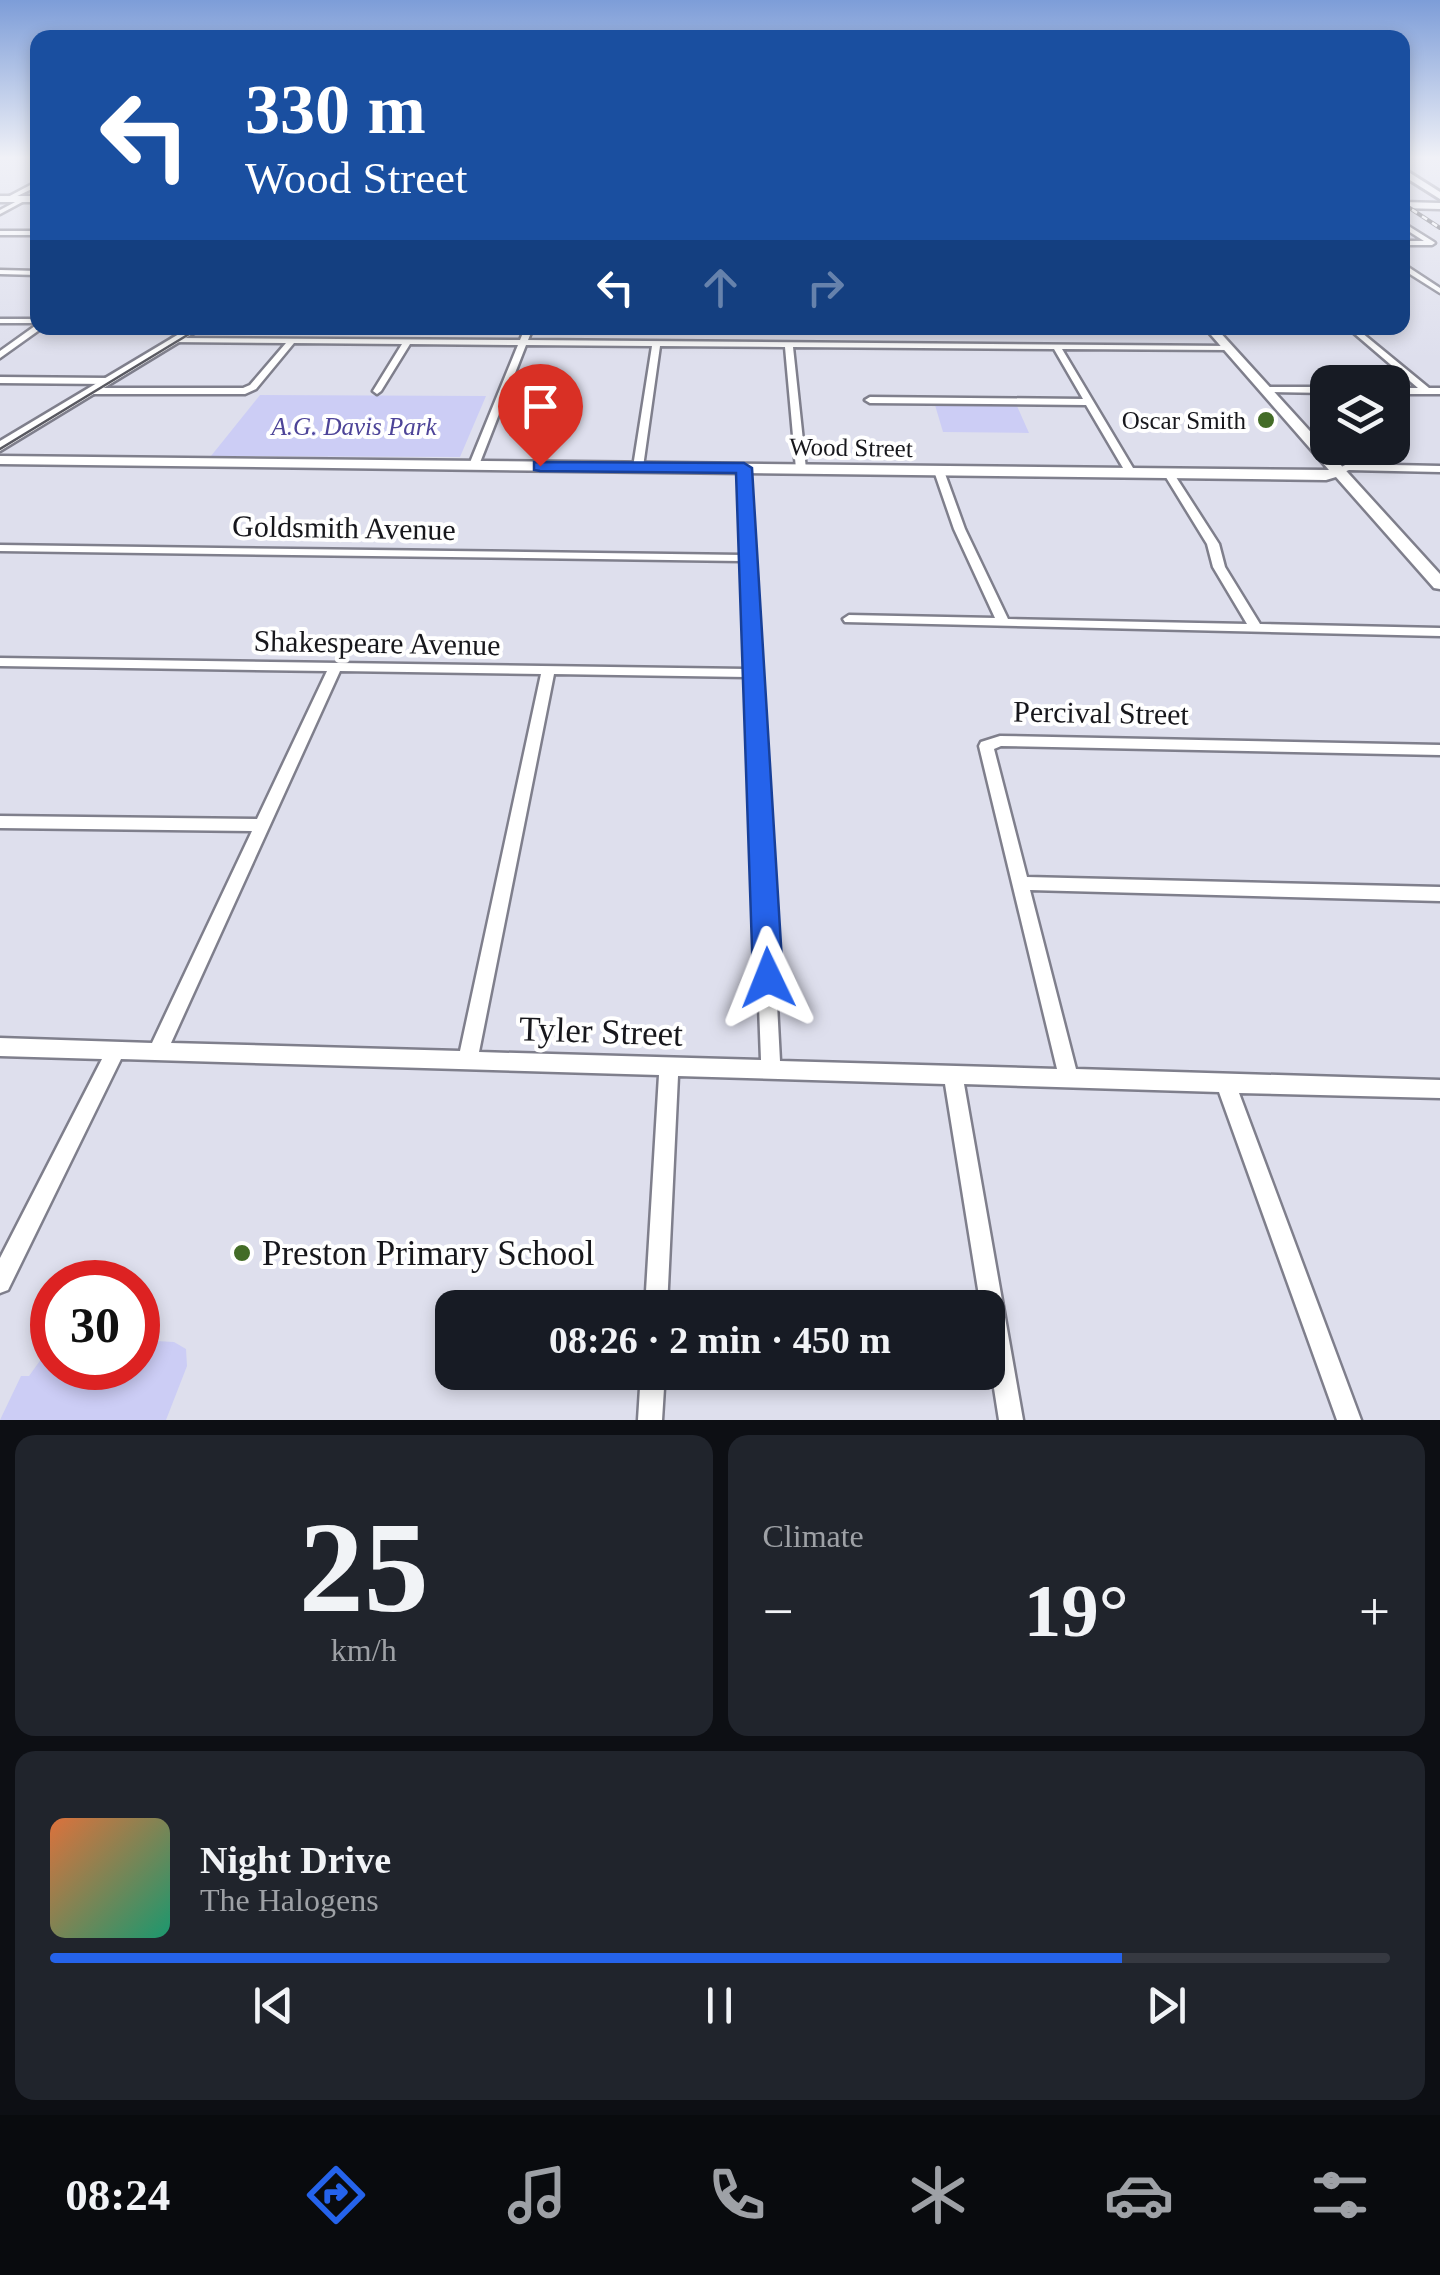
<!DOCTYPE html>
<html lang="en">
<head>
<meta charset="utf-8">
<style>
  :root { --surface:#171b24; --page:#20242c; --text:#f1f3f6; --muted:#9ea1a6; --line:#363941; --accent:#2563eb }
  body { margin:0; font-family:"Times New Roman",serif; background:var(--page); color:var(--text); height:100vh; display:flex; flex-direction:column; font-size:38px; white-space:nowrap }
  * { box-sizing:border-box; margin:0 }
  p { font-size:32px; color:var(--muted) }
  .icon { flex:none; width:55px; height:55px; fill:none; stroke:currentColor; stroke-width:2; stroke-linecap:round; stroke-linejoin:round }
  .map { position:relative; height:1420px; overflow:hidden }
  .drawer { display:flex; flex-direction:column; gap:15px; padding:15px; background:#0d0f14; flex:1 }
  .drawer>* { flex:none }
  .guide { position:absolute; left:30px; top:30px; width:1380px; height:305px; border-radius:20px; box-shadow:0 5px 15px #0003; background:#1a4fa0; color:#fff; overflow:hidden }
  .buttons { position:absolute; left:1310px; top:365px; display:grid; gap:20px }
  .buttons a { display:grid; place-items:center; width:100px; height:100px; border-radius:20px; background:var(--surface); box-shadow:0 5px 15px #0003; font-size:50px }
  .speed { position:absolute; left:30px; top:1260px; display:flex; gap:20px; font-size:50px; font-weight:700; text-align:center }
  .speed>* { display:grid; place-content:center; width:130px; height:130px; border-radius:50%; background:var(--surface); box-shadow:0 5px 15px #0003; line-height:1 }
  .speed .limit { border:15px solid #d22; background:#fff; color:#111 }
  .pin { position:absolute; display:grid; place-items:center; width:85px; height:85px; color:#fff; margin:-102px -42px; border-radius:50% 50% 50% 0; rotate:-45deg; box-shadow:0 0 10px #0007 }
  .pin .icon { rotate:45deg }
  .me { position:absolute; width:110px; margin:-55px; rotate:358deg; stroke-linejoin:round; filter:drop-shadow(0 0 8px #0008) }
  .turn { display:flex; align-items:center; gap:35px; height:210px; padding:0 50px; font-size:45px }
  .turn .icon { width:130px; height:130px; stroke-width:2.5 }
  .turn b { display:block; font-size:70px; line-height:85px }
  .lanes { display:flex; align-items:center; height:95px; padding:0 50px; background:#0003; justify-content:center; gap:50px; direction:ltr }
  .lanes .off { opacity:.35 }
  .big { font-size:75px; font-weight:600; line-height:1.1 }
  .drawer .tile { flex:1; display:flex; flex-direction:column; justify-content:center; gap:15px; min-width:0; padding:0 35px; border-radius:20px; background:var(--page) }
  .drawer .dial { align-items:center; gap:0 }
  .dial b { font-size:130px; line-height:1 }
  .song { display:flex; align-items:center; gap:30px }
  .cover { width:120px; height:120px; border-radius:15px; background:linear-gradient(135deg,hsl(20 70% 55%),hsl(160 70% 35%)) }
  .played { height:10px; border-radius:5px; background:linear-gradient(90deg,var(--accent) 80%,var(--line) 80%) }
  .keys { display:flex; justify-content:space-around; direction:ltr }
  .heat { display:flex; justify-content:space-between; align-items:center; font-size:55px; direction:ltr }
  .drawer .tiles { flex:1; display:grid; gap:15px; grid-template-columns:1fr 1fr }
  .tile:last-child { grid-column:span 2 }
  .trip { position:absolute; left:435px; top:1290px; width:570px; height:100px; border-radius:20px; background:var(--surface); box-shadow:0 5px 15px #0003; font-weight:600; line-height:100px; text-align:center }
  .tabs { display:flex; height:160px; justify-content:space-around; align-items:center; background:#090b0e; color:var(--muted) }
  .tabs .icon { width:70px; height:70px }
  .tabs .active { color:var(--accent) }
  .tabs b { font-size:45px; color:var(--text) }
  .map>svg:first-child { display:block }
</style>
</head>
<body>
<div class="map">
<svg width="1440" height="1420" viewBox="0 0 1440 1420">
  <rect width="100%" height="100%" fill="#dedfed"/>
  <g fill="#cccdf5">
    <polygon points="260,395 486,396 460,457 211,456"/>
    <polygon points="935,405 1017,406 1029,433 943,432"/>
    <polygon points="138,1340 174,1342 186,1349 187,1366 166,1420 0,1420 21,1376 29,1376 52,1344 52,1368 138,1368"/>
  </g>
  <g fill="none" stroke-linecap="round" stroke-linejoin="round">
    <g stroke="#7f7f8c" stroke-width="5">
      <g id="street">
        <polygon points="38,181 38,186 9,200 4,199"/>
        <polygon points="21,199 26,200 0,214 0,210"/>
        <polygon points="1402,222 1434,242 1435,243 1432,245 1402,245 1402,241 1424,241 1402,227"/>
        <rect x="0" y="231" width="38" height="4"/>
        <polygon points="1402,263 1440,288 1440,293 1402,269"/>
        <polygon points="0,270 38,271 38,275 0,274"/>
        <rect x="0" y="319" width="38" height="4"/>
        <polygon points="35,326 42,328 0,358 0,351"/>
        <polygon points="525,328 533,328 528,340 1229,346 1233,348 1229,350 1062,349 1136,473 1131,476 1126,473 1086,405 870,403 865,400 870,397 1083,399 1054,349 793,347 806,469 801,472 796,469 785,347 660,346 643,467 638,470 633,467 652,346 526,345 479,465 474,468 469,465 518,345 410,344 381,391 377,394 373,391 402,344 294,343 256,389 245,394 92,394 88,391 92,388 243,388 250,385 286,343 172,342 172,338 175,338 520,340"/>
        <polygon points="1348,328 1356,328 1429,388 1440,388 1440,394 1392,394 1392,388 1418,388"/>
        <polygon points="0,377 108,378 112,381 108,384 0,383"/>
        <polygon points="1267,387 1328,387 1328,393 1264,392 1263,390"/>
        <polygon points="1347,464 1440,466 1440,472 1349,470 1339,474 1334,471"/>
        <path d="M744,465L749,468L780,1061L1057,1069L979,746L981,742L1000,736L1440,745V755L1001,746L994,749L1027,877L1440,887V901L1030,890L1076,1069L1440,1080V1098L1239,1093L1361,1420H1337L1219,1092L964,1084L1023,1420H999L988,1350V1308H981L945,1084L678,1076L667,1308H645L659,1075L121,1059L8,1290L0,1293V1258L102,1059L0,1056V1038L152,1043L252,831L0,828V816L257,819L327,671L0,666V658L746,669L742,561L0,551V545L742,555L739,468ZM340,671L541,674L460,1051L171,1043ZM554,674L747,677L761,1060L479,1052Z"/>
        <polygon points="939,468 944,471 965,529 1008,619 1247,624 1213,567 1207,544 1164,474 1169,471 1174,474 1219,544 1225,567 1260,624 1440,628 1440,636 845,622 843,619 849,615 995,618 954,529 934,471"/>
        <polygon points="641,1372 665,1372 662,1420 638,1420"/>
      </g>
    </g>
    <g stroke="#7f7f8c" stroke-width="5">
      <g id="secondary">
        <rect x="0" y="196" width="38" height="6"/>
        <polygon points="1402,202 1440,203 1440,209 1402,208"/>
        <polygon points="189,328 202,328 0,451 0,441"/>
        <polygon points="1205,328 1216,328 1440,574 1440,589 1434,588 1336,477 1326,480 0,464 0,456 1329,470"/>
      </g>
    </g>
    <g stroke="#7f7f8c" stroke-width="6">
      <polygon id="primary" points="1402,168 1440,192 1440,199 1402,175"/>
    </g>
    <use href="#street" fill="#fff" fill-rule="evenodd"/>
    <use href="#secondary" fill="#fff" fill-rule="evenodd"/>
    <use href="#primary" fill="#fff" fill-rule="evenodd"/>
    <polyline stroke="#595961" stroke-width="2.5" points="0,449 199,328"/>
    <g stroke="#595961" stroke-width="4">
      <polyline id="rail" points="1402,203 1440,228"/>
    </g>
    <use href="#rail" stroke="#fff" stroke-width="2.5" stroke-dasharray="6" stroke-linecap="butt"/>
  </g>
  <linearGradient id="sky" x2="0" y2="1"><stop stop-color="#7d9dd8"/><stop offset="0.44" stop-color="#f0f1f7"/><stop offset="1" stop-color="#f0f1f7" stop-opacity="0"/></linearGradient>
  <rect width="1440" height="358" fill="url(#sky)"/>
  <polygon fill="#2563eb" stroke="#184099" stroke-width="2.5" points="534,462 744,463 752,468 783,978 778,987 768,991 758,987 753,978 736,473 540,471 534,470"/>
  <g fill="#436c27" stroke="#fff" stroke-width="4">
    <circle cx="1266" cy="420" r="10"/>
    <circle cx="242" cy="1253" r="10"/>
  </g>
  <g text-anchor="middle" stroke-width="8" stroke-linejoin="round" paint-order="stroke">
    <g font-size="25" fill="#17171c" stroke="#fff" text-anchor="end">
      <text x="1246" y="429">Oscar Smith</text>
    </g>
    <g font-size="25" font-style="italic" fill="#4d4498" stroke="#fff">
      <text x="354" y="435">A.G. Davis Park</text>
    </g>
    <g font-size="25" fill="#17171c" stroke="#fff">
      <text transform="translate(851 447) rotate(1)" y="9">Wood Street</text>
    </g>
    <g font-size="30" fill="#17171c" stroke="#fff">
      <text transform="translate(344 528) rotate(1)" y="10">Goldsmith Avenue</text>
      <text transform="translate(377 643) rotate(1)" y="10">Shakespeare Avenue</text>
      <text transform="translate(1101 713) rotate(1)" y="10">Percival Street</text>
    </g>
    <g font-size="35" fill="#17171c" stroke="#fff">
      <text transform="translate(601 1031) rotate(2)" y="12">Tyler Street</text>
    </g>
    <g font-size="35" fill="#17171c" stroke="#fff" text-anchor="start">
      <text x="262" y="1265">Preston Primary School</text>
    </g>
  </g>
</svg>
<div class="buttons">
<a><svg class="icon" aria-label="layers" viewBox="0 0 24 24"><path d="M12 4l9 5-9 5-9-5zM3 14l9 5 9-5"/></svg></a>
</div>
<div class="speed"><div class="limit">30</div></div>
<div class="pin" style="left:540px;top:466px;background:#d93025"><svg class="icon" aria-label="arrive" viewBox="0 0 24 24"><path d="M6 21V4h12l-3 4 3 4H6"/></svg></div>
<svg class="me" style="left:768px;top:978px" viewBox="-20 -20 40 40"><path d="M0-17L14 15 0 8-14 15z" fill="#2563eb" stroke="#fff" stroke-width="4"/></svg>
<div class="trip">08:26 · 2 min · 450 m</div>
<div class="guide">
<div class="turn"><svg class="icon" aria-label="left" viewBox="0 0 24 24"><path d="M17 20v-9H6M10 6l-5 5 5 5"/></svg><div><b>330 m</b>Wood Street</div></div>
<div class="lanes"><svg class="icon" aria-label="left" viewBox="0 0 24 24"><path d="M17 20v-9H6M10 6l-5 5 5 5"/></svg><svg class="icon off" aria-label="ahead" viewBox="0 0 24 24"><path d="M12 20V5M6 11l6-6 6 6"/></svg><svg class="icon off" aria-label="right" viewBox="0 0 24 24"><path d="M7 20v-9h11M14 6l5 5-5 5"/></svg></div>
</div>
</div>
<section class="drawer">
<div class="tiles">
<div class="tile dial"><b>25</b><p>km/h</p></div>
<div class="tile"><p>Climate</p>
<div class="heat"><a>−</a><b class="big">19°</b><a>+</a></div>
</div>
<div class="tile">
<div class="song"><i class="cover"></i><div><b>Night Drive</b><p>The Halogens</p></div></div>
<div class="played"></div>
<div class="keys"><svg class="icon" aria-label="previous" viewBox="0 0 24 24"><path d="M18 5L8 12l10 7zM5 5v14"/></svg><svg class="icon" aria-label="pause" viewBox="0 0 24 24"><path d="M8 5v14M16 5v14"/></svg><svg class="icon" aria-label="next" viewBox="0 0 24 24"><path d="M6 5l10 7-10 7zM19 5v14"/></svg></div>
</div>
</div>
</section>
<nav class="tabs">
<b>08:24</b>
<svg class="icon active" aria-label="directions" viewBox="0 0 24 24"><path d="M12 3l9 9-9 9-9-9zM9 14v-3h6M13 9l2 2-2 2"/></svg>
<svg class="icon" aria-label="music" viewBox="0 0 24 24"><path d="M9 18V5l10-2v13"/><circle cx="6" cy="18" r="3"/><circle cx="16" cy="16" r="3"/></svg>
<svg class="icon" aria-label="phone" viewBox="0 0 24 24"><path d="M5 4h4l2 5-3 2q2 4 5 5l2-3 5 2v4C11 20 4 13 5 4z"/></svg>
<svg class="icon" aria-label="climate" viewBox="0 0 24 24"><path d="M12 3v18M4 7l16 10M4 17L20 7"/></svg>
<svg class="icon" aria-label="car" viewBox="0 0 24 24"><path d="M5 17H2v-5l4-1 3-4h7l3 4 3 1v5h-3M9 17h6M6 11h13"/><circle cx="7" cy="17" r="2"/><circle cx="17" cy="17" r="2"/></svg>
<svg class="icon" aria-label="filters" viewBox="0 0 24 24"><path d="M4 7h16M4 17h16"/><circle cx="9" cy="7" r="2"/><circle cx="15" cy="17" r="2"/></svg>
</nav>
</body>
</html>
